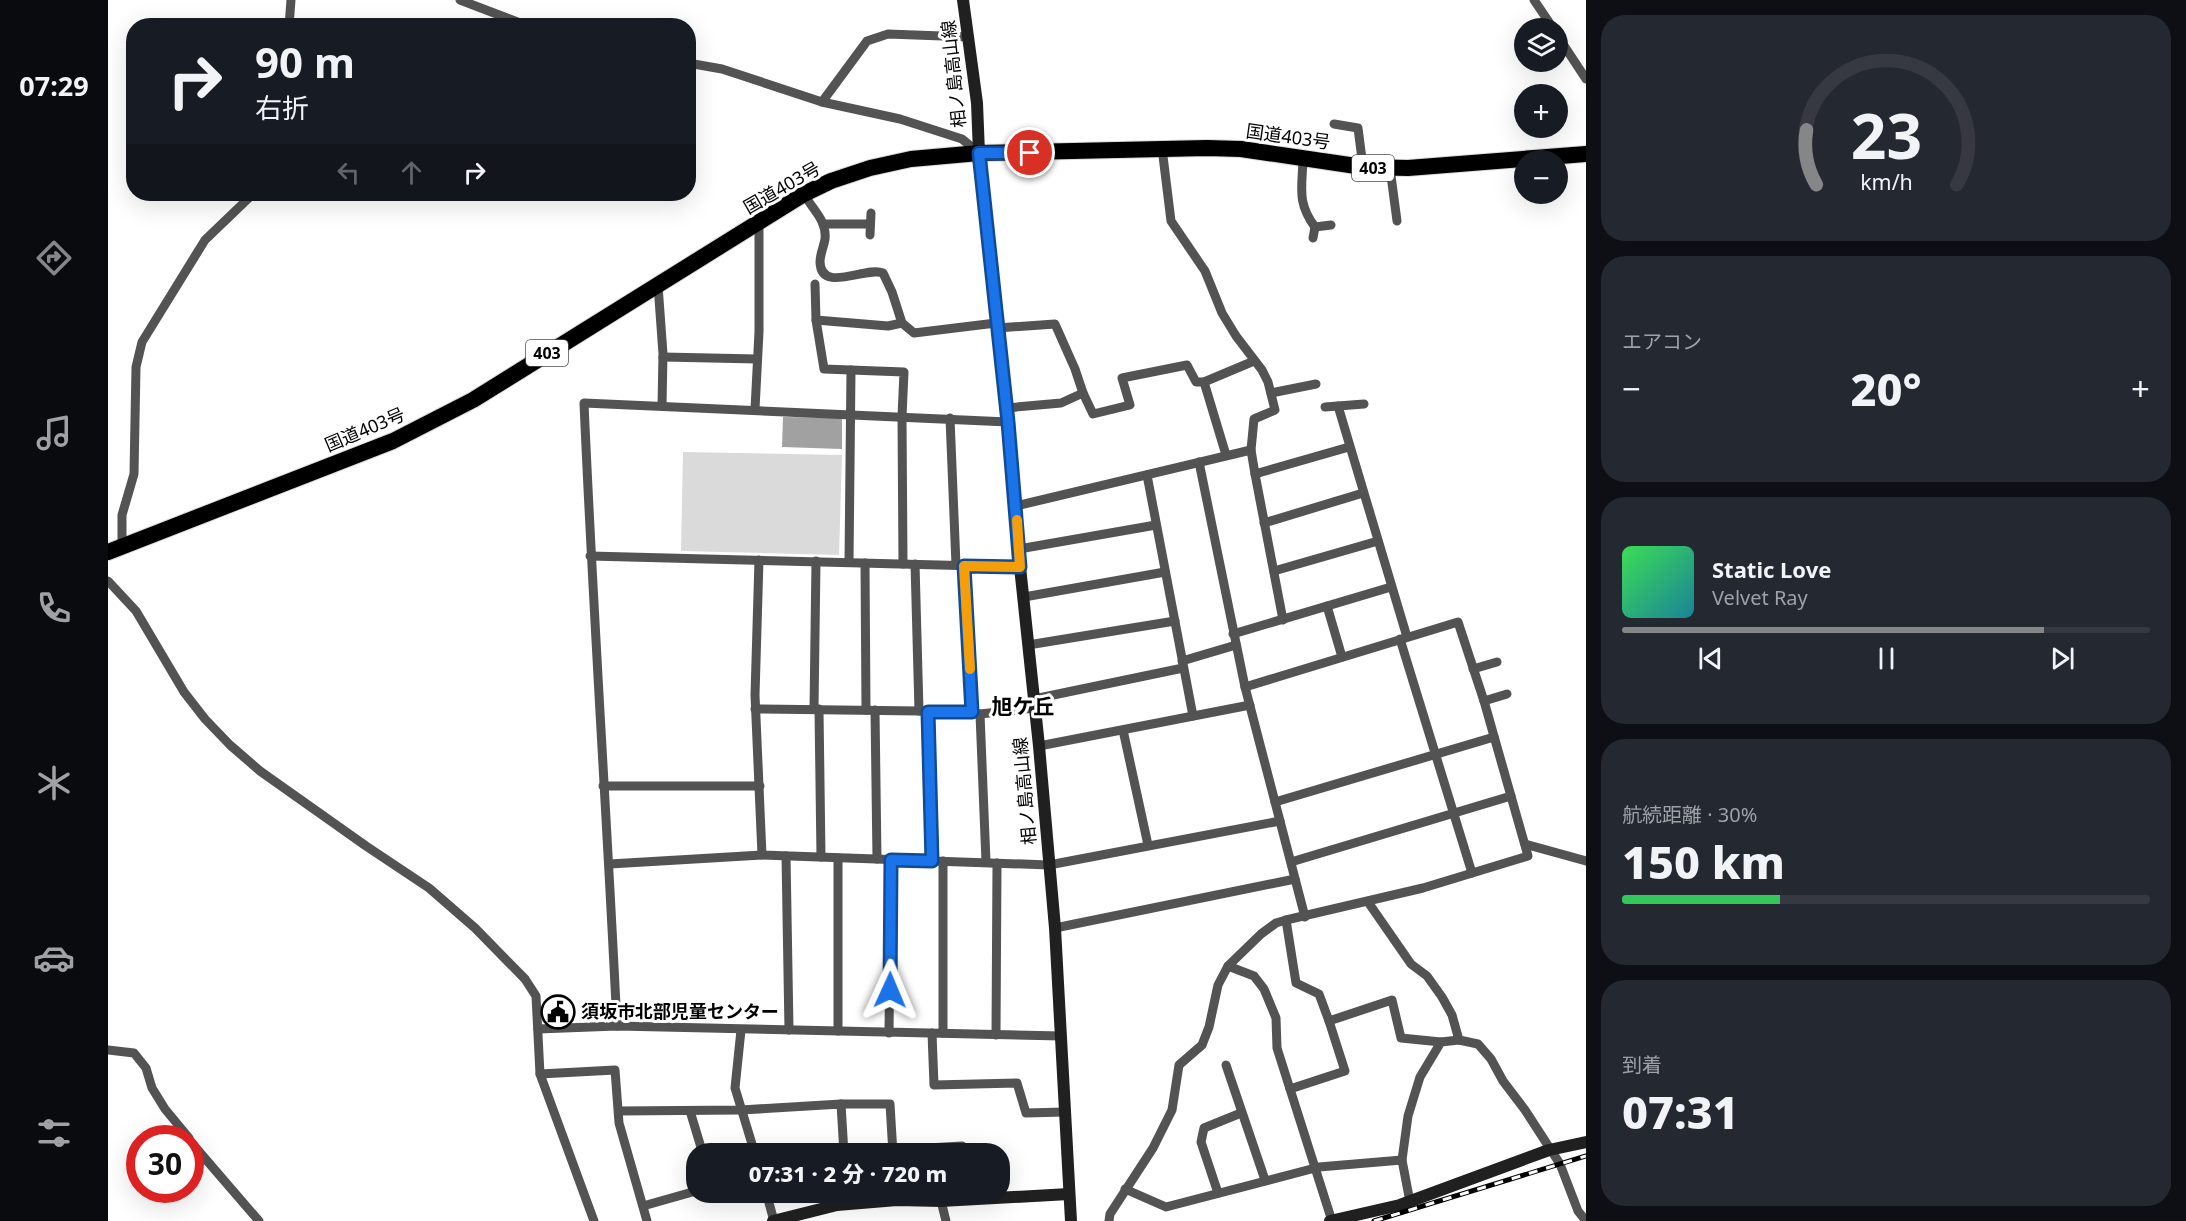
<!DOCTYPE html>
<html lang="ja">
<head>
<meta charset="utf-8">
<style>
  :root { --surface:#171b24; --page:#242831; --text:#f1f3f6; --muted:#9ea1a6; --line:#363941; --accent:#858687 }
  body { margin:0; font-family:"Noto Sans","Noto Sans JP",sans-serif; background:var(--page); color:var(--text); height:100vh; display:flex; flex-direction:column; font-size:22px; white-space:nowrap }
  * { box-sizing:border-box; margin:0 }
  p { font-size:20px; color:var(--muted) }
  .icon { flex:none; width:33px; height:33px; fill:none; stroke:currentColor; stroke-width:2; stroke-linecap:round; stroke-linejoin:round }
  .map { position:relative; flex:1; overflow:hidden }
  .drawer { display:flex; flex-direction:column; gap:15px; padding:15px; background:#0d0f14; width:600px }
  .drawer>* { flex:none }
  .top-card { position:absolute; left:18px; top:18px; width:570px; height:183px; border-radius:24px; box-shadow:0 6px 24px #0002; background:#171b24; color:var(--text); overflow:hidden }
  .controls { position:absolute; left:1406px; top:18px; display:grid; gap:12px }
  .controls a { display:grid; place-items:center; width:54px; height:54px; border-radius:50%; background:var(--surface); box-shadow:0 6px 24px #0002; font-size:30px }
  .speed { position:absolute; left:18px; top:1125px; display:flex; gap:12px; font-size:30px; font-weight:700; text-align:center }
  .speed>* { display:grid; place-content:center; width:78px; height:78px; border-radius:50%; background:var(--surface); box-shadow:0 6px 24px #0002; line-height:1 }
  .speed .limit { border:9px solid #d22; background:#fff; color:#111 }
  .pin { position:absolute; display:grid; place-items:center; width:51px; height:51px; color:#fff; margin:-26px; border:3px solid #fff; border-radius:50%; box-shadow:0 2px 6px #0007 }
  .me { position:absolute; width:66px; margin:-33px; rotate:1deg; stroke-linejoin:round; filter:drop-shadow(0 0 4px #0008) }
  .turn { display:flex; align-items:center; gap:21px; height:126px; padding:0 30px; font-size:27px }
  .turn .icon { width:78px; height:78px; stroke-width:2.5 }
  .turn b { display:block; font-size:42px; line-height:51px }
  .lanes { display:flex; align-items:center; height:57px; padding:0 30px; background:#0003; justify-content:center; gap:30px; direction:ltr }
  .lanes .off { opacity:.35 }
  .big { font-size:45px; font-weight:800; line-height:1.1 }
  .drawer .widget { flex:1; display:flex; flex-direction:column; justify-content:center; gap:9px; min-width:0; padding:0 21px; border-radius:24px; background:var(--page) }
  .drawer .dial { align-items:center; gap:0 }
  .dial svg { height:156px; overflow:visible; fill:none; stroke:var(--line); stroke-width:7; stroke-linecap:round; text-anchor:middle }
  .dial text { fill:var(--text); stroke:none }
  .song { display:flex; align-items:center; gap:18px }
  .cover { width:72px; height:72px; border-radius:9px; background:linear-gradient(135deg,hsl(130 70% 55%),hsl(190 70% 35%)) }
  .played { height:6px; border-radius:3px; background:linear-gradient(90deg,var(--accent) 80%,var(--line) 80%) }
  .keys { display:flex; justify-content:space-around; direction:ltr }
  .heat { display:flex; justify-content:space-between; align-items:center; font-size:33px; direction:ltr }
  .charge { height:9px; border-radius:4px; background:linear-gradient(90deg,#34c759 30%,var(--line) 0) }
  .trip { position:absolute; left:578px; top:1143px; width:324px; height:60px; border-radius:24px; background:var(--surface); box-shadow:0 6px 24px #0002; font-weight:800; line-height:60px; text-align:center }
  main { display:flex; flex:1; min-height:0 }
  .menu { display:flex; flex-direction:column; width:108px; justify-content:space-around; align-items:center; background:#090b0e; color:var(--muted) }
  .menu .icon { width:42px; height:42px }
  .menu .selected { color:var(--accent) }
  .menu b { font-size:27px; color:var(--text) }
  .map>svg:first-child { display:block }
</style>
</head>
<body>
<main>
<nav class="menu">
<b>07:29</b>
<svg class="icon selected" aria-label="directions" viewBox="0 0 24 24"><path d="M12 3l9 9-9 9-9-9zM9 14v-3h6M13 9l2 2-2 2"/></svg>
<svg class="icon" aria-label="music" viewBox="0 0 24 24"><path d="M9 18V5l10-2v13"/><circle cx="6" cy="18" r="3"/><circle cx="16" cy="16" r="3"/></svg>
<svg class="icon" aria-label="phone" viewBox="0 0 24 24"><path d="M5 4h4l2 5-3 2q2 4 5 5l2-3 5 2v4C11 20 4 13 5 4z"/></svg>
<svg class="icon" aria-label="climate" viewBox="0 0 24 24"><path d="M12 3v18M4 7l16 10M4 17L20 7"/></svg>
<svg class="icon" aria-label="car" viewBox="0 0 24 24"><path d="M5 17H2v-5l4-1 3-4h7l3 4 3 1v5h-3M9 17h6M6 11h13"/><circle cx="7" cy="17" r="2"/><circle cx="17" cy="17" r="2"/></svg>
<svg class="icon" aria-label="filters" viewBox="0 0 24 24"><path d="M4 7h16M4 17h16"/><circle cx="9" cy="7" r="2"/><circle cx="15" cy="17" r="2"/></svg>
</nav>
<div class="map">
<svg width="1478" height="1221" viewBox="0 0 1478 1221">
  <rect width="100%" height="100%" fill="#fff"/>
  <polygon fill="#dadada" points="575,452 734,455 731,555 573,551"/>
  <polygon fill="#a1a1a1" points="675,417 734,418 734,449 674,447"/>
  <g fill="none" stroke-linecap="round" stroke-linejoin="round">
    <g stroke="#dbdbdb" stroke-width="18">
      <polyline id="highway" points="0,552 285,441 365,400 696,194 723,181 762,168 803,159 871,153 1099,148 1133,149 1255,167 1300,168 1478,154"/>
    </g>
    <g stroke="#535353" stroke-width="9">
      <polyline points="352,0 420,26"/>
      <polyline points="1426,0 1445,28"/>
      <polyline points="181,26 183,0"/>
      <polyline points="1449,35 1478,79"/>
      <polyline points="580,63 614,69 714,102 792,119 854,139 871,153"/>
      <polyline points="714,102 759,41 780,34 861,37"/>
      <polyline points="1226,124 1250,128 1255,167"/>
      <polyline points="1054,148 1063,221 1097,271 1114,313 1128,336 1154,370 1160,382 1167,410 1146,419 1143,450"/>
      <path d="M1195,160C1194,188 1189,203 1207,227L1205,238"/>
      <polyline points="1282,168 1289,221"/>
      <path d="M696,194C704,209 719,220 717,239C716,246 712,254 712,262C713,294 758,266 775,273L784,292L794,323L806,333L888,323"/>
      <polyline points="716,224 762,224"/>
      <polyline points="1207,227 1223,225"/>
      <polyline points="762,235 763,213"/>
      <polyline points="707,284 708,320 716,369 796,372 794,416 795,564"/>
      <polyline points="550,285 555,354 554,406"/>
      <polyline points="708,320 780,326 794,323"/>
      <polyline points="889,328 947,324 967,369 975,393"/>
      <polyline points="555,357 649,359"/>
      <polyline points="1163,393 1208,384"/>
      <polyline points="1230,406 1299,637"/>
      <polyline points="1217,407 1256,404"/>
      <polyline points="898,408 953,403 975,393 985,414 1022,405 1014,378 1079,365 1088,382 1096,382"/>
      <polyline points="647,409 651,332 651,224"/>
      <polyline points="842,418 848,565"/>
      <polyline points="1118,455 1096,382 1146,361"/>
      <polyline points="1091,462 1137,687 1197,917"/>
      <polyline points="1147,474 1175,620"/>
      <polyline points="1039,475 1085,716"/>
      <polyline points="908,506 1143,450 1147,474 1241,447"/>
      <polyline points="1156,523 1255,493"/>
      <polyline points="14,546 14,515 26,474 28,367 34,342 97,240 145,194"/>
      <polyline points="911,549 1048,525"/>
      <polyline points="482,556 912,567"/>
      <polyline points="651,560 647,695 654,855 941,865 1172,821"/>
      <polyline points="741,562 743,370"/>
      <polyline points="757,563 758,710"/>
      <polyline points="807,564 811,711"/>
      <polyline points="856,565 864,712"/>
      <polyline points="1166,571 1270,541"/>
      <polyline points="0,581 28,611 76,692 97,719 122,745 152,771 258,846 321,888 367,928 417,979 428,996 432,1074 486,1221"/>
      <polyline points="916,597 1057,572"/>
      <polyline points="1219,606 1234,657"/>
      <polyline points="1125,634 1283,587"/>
      <polyline points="1292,639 1364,873"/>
      <polyline points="920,645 1067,621"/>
      <polyline points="1074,661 1128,645"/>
      <polyline points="1365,669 1389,662"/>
      <polyline points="926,699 1075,668"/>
      <polyline points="1376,701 1399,694"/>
      <polyline points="647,709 811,711 872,714 927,708"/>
      <polyline points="706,709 708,561"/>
      <polyline points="711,709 713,857"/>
      <polyline points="767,710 769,859"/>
      <polyline points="820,712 824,861"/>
      <polyline points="872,714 878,862"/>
      <polyline points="1015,730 1040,845"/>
      <polyline points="931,746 1142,705"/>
      <polyline points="495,786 652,786"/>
      <polyline points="1167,802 1386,737"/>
      <polyline points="1417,844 1478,861"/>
      <polyline points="678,856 681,1030"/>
      <polyline points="730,858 730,1031"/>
      <polyline points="1183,862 1403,796"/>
      <polyline points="502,864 654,855"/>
      <polyline points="1260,902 1303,964 1319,976 1334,997 1344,1015 1351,1040 1370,1044 1383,1059 1395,1081 1417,1110 1452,1164 1470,1211 1478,1221"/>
      <polyline points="1178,920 1188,983 1211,994 1221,1021 1284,1000 1293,1038 1333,1042"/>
      <polyline points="947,928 1187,879"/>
      <polyline points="1120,966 1146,976 1156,989 1168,1018 1169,1048 1182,1089 1237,1071 1221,1021"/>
      <path d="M509,1026C499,818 485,611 476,403L900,422"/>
      <polyline points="430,1029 509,1026 953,1036"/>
      <polyline points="633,1030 627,1088 647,1154"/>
      <polyline points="781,1033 783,859"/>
      <polyline points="824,1033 826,1085 909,1083 918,1113 956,1112"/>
      <polyline points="835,1033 835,861"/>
      <polyline points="888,1035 889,863"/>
      <polyline points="0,1050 26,1053 38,1068 44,1088 57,1109 81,1138"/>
      <polyline points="1118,1065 1157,1180"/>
      <polyline points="432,1074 507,1070 511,1123 539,1221"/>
      <polyline points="1182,1089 1224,1221"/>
      <polyline points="733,1104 782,1104 785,1154"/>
      <polyline points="511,1111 633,1110 733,1104 736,1154"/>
      <polyline points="582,1111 595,1154"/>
      <polyline points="82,1141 151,1221"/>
      <polyline points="785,1150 854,1146 855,1154"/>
      <polyline points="1294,1160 1300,1116 1312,1077 1333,1042 1351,1040"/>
      <polyline points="1017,1189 1058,1207 1211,1167 1294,1160 1302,1202"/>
      <polyline points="658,1192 666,1221"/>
      <polyline points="1110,1193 1093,1142 1096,1128 1133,1113"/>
      <polyline points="833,1201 838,1221"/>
      <polyline points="535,1206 588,1191"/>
      <polyline points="1001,1221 1002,1214 1045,1148 1064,1110 1071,1065 1094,1045 1101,1027 1110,985 1120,966 1153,934 1168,923 1178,920 1315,888 1420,856 1376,701 1350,622 1137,687"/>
    </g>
    <g stroke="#202020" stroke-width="12">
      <polyline points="855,0 869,103 871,153 900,422 912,567 931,746 947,928 963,1221"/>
      <polyline points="665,1221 729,1205 789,1200 833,1201 961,1194"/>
      <polyline points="1222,1221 1292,1205 1441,1150 1478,1142"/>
    </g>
    <use href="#highway" stroke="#000" stroke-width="16"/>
    <g stroke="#000" stroke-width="5">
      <polyline id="rail" points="1266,1221 1478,1156"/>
    </g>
    <use href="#rail" stroke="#fff" stroke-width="3" stroke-dasharray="9" stroke-linecap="butt"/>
  </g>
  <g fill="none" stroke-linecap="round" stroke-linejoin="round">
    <g stroke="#114b97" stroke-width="15">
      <polyline id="route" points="782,990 783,860 824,861 820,712 864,712 856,566 912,567 900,422 871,153 922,153"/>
    </g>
    <use href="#route" stroke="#1a73e8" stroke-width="10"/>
    <polyline stroke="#f59e0b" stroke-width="10" points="862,669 856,566 912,567 909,520"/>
  </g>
  <defs>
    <g id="civic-ring" transform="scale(1.725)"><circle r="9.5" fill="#fff" stroke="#000" stroke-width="1.5"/><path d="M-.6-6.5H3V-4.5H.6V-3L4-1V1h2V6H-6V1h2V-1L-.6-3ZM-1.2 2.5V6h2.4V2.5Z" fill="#000"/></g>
  </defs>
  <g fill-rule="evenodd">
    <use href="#civic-ring" x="450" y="1012"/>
  </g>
  <g text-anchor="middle" stroke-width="6" stroke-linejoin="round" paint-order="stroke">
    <g fill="#fff" stroke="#4c4c4c" stroke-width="1.5">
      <rect x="1244" y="155" width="42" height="26" rx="4.5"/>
      <rect x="418" y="340" width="42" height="26" rx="4.5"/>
    </g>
    <g font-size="16" font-weight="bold" fill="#000">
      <text x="1265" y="174">403</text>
      <text x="439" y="359">403</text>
    </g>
    <g font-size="18" fill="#000" stroke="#fff">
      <text transform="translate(846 74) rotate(-96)" y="6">相ノ島高山線</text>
      <text transform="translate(1180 137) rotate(8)" y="6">国道403号</text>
      <text transform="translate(674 188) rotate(-30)" y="6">国道403号</text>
      <text transform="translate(257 430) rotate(-23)" y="6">国道403号</text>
      <text transform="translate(917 791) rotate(-95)" y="6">相ノ島高山線</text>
    </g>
    <g font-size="18" font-weight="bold" fill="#000" stroke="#fff" text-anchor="start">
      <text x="473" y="1018">須坂市北部児童センター</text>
    </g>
    <g font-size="21" font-weight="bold" fill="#000" stroke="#fff">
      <text x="915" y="714">旭ケ丘</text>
    </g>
  </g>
</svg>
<div class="controls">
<a><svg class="icon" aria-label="layers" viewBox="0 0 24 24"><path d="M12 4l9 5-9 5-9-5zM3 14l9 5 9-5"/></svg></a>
<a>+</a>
<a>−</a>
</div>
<div class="speed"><div class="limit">30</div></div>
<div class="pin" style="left:922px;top:153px;background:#d93025"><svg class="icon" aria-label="arrive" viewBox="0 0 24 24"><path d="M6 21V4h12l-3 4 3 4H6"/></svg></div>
<svg class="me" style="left:782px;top:990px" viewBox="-20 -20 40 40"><path d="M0-17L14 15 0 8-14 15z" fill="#1a73e8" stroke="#fff" stroke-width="4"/></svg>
<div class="trip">07:31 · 2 分 · 720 m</div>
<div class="top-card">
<div class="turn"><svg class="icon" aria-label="right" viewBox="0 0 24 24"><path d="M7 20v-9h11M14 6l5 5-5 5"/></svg><div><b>90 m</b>右折</div></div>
<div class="lanes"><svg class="icon off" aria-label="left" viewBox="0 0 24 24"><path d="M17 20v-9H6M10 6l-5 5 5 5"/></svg><svg class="icon off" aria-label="ahead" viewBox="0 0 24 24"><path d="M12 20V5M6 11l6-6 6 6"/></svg><svg class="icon" aria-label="right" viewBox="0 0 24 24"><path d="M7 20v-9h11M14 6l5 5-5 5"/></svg></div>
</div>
</div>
<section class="drawer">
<div class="widget dial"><svg viewBox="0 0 100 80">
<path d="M14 69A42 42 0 1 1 86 69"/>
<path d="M14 69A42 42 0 0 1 9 41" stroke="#858687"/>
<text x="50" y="56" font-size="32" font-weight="700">23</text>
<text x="50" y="72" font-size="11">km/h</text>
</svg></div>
<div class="widget"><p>エアコン</p>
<div class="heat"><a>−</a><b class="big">20°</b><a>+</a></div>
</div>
<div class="widget">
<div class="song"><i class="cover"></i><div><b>Static Love</b><p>Velvet Ray</p></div></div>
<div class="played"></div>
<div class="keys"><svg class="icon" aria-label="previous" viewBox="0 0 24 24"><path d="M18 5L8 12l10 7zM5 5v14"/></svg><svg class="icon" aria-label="pause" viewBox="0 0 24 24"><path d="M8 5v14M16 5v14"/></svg><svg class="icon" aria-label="next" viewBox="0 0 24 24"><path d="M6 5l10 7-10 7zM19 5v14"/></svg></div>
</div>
<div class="widget"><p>航続距離 · 30%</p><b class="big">150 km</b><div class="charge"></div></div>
<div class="widget"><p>到着</p><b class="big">07:31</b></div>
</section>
</main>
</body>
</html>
